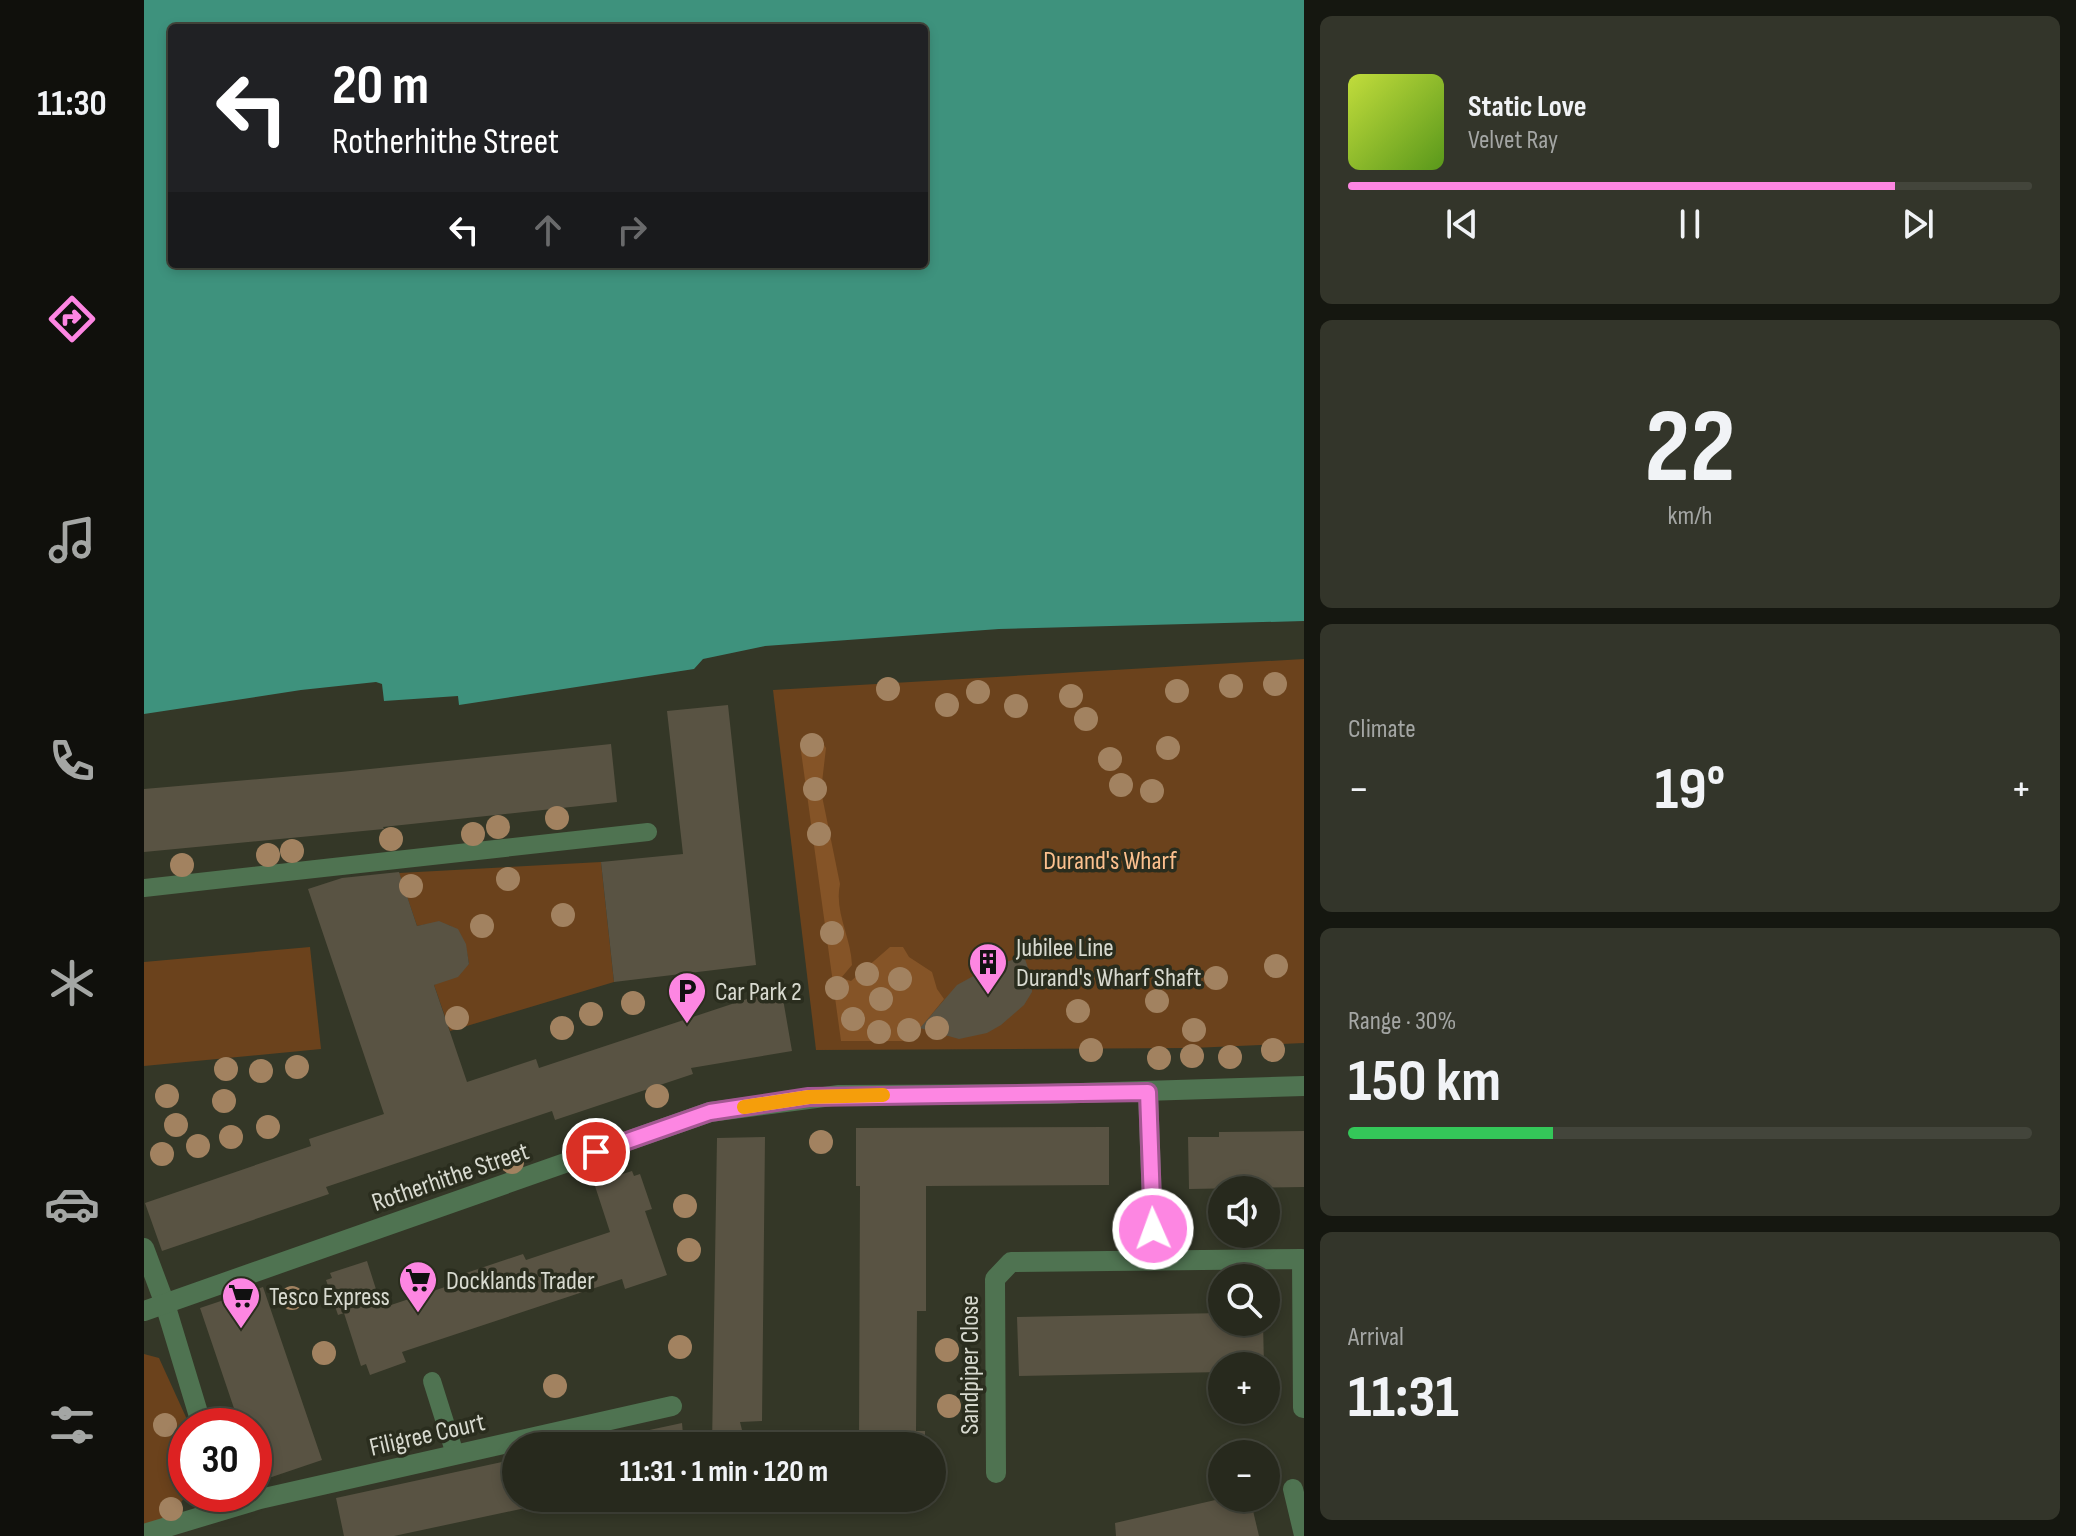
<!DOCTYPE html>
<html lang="en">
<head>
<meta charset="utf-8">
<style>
  :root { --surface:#27291d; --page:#33352a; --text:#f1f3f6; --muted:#a4a6a4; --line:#43453b; --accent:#fd86e2 }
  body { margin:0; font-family:"Sofia Sans Condensed",sans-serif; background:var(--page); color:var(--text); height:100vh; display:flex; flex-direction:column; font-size:30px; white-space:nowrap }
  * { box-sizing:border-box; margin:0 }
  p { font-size:26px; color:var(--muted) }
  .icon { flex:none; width:44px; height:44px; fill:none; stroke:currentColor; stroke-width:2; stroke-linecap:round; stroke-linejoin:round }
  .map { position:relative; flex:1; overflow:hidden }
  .drawer { display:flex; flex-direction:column; gap:16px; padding:16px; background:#151710; width:772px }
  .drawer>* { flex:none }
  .hud { position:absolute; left:24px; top:24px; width:760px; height:244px; border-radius:8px; box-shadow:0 4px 12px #0003,0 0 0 2px var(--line); background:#202124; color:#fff; overflow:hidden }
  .fabs { position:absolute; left:1064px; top:1176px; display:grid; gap:16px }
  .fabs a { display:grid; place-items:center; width:72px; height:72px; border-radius:50%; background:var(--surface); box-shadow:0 4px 12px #0003,0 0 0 2px var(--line); font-size:40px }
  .speed { position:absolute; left:24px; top:1408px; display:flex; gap:16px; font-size:40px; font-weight:700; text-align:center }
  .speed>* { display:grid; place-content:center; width:104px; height:104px; border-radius:50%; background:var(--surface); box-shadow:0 4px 12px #0003,0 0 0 2px var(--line); line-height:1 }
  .speed .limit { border:12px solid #d22; background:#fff; color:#111 }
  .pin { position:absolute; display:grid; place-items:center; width:68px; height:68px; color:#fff; margin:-34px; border:4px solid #fff; border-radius:50%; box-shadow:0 2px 8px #0007 }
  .me { position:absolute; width:88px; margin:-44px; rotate:358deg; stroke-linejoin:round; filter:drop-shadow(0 0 6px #0008) }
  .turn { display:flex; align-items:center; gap:28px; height:168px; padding:0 32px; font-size:36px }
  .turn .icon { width:104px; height:104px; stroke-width:2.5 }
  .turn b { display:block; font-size:56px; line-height:68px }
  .lanes { display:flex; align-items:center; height:76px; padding:0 32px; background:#0003; justify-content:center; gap:40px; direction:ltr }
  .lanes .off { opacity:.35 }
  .big { font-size:60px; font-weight:700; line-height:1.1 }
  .drawer .tile { flex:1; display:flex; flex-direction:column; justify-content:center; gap:12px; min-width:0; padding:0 28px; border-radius:12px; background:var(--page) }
  .drawer .dial { align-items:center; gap:0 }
  .dial b { font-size:104px; line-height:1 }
  .song { display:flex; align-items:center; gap:24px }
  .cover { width:96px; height:96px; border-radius:12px; background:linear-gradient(135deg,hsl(70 70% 55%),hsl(90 70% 35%)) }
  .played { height:8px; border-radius:4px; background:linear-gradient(90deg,var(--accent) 80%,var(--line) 80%) }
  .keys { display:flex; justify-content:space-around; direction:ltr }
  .heat { display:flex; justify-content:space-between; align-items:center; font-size:44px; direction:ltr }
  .charge { height:12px; border-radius:6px; background:linear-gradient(90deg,#34c759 30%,var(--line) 0) }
  .trip { position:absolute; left:358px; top:1432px; width:444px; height:80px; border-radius:40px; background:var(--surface); box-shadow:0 4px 12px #0003,0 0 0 2px var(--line); font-weight:700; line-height:80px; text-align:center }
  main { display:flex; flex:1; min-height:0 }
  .menu { display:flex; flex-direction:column; width:144px; justify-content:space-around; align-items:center; background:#10100c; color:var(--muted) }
  .menu .icon { width:56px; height:56px }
  .menu .active { color:var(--accent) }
  .menu b { font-size:36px; color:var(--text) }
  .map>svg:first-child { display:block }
</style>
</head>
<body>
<main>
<nav class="menu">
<b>11:30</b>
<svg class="icon active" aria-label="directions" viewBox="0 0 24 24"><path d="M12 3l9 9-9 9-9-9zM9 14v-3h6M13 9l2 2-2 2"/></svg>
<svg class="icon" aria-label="music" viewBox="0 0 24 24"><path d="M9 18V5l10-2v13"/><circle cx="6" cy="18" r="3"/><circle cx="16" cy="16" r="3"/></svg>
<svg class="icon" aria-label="phone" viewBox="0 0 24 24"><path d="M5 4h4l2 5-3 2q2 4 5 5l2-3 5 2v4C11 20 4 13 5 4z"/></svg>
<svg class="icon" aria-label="climate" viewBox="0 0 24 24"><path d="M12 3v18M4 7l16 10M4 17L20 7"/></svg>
<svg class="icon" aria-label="car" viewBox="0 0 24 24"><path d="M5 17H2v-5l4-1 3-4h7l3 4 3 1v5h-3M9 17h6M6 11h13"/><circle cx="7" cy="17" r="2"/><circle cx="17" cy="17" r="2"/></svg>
<svg class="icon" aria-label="filters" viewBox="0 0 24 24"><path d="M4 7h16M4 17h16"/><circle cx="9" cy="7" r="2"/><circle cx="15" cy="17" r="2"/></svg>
</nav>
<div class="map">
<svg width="1160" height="1536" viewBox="0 0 1160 1536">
  <rect width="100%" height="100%" fill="#343727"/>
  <g fill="#6b421c">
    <polygon points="1160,659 1160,1043 1048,1048 672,1050 629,690"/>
    <path d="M457,862L470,982L306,1031L290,985L325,964C320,928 309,918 273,926L255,873Z"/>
    <polygon points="166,947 177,1049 0,1066 0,962"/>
    <polygon points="0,1354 15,1358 46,1426 42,1426 43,1494 13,1536 0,1536"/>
  </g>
  <path fill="#855427" d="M677,740L682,748L677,791L696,884C690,912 707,937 708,965L697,978L707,981L746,947H759L765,957L788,972L793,989L800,999L766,1041H697L656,744Z"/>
  <path fill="#3e927d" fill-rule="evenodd" d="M0,0H1160V621L855,629L621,646L559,659L550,669L315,705L314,696L240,701L238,684L232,682L157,690L0,714ZM28,28H780V264H28Z"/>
  <g fill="#595343">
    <polygon points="584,705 612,965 470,982 457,862 539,854 523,711"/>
    <polygon points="467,744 473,802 239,827 240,829 0,852 0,789 197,772"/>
    <polygon points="255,872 273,926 295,921 314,929 322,944 325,964 314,977 290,985 323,1082 392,1059 395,1068 615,995 616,1003 639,999 648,1051 547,1068 549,1074 411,1120 408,1111 182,1187 185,1194 18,1251 1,1203 167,1146 165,1139 240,1114 164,889 198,878"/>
    <polygon points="880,956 888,980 888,992 880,1005 857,1025 843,1033 815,1039 776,1028 813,985 844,968"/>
    <polygon points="965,1127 965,1185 782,1186 782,1311 773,1311 772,1431 781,1431 781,1446 715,1446 716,1186 712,1186 712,1128"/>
    <polygon points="1160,1131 1160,1187 1045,1189 1044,1137 1075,1137 1075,1132"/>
    <polygon points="621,1137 618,1421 596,1422 602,1446 568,1446 573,1138"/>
    <polygon points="488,1171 490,1176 496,1174 508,1209 501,1211 523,1275 481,1289 478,1279 258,1352 262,1362 226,1375 222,1364 217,1366 200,1313 194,1315 182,1280 188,1278 186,1273 223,1261 238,1308 322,1280 319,1274 379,1254 382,1260 466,1232 450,1183"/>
    <polygon points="119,1287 178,1460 110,1483 110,1426 96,1426 56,1308"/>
    <polygon points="1078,1313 1078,1322 1119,1322 1120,1366 1078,1366 1078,1372 875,1376 873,1317"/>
    <polygon points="538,1423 540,1446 431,1446"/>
    <polygon points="372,1459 372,1498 428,1498 250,1536 200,1536 192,1498"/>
    <rect x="715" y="1498" width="66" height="6"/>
    <polygon points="1080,1498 1106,1498 1115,1536 972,1536 971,1523"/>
  </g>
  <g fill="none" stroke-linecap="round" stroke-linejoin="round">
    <g stroke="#4f7351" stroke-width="18">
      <polyline points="0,888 504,832"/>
      <polyline points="288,1381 311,1454"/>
    </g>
    <g stroke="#4f7351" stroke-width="20">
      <polyline points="1004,1092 1010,1258"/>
      <polyline points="0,1248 21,1304 58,1426"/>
      <polyline points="852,1473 851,1279 867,1262 1158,1259 1159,1408"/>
      <polyline points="1149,1489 1160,1535"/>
      <polyline points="0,1534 116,1499 528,1406"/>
    </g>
    <polyline stroke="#4f7351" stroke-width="20" points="0,1311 566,1112 695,1095 904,1094 1160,1086"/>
  </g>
  <g fill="#a28260">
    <circle cx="1131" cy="684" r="12"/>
    <circle cx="1087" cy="686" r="12"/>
    <circle cx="744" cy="689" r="12"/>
    <circle cx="1033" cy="691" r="12"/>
    <circle cx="834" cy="692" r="12"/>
    <circle cx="927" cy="696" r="12"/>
    <circle cx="803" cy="705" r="12"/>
    <circle cx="872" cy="706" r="12"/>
    <circle cx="942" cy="719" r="12"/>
    <circle cx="668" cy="745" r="12"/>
    <circle cx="1024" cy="748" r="12"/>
    <circle cx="966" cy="759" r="12"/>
    <circle cx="977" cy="785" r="12"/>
    <circle cx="671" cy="789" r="12"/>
    <circle cx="1008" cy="791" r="12"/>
    <circle cx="413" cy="818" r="12"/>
    <circle cx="354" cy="827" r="12"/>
    <circle cx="329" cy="834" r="12"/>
    <circle cx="675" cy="834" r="12"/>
    <circle cx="247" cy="839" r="12"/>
    <circle cx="148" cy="851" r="12"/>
    <circle cx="124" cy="855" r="12"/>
    <circle cx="38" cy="865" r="12"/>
    <circle cx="364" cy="879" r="12"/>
    <circle cx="267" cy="886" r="12"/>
    <circle cx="419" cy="915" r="12"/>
    <circle cx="338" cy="926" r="12"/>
    <circle cx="688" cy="933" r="12"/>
    <circle cx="1132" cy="966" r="12"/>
    <circle cx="723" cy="974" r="12"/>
    <circle cx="1072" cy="978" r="12"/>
    <circle cx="756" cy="979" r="12"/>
    <circle cx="693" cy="988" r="12"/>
    <circle cx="737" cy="999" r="12"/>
    <circle cx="1013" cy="1001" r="12"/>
    <circle cx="489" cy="1003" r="12"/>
    <circle cx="934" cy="1011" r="12"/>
    <circle cx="447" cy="1014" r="12"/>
    <circle cx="313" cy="1018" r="12"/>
    <circle cx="709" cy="1019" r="12"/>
    <circle cx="418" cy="1028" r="12"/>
    <circle cx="793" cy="1028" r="12"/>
    <circle cx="765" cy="1030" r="12"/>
    <circle cx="1050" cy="1030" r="12"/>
    <circle cx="735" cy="1032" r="12"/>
    <circle cx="947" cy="1050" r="12"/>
    <circle cx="1129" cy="1050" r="12"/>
    <circle cx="1048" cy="1056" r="12"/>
    <circle cx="1086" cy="1057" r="12"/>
    <circle cx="1015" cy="1058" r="12"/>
    <circle cx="153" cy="1067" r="12"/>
    <circle cx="82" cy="1069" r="12"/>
    <circle cx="117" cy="1071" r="12"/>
    <circle cx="23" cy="1096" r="12"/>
    <circle cx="513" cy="1096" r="12"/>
    <circle cx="80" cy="1101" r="12"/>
    <circle cx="32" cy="1125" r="12"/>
    <circle cx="124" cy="1127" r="12"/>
    <circle cx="87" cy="1137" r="12"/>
    <circle cx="677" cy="1142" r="12"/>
    <circle cx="54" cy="1146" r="12"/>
    <circle cx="18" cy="1154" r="12"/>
    <circle cx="368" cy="1162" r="12"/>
    <circle cx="541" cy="1206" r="12"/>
    <circle cx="545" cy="1250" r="12"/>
    <circle cx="148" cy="1298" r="12"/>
    <circle cx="536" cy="1347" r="12"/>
    <circle cx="803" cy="1350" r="12"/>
    <circle cx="180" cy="1353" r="12"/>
    <circle cx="411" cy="1386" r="12"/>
    <circle cx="805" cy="1406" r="12"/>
    <circle cx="21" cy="1425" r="12"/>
    <circle cx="27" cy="1509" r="12"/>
  </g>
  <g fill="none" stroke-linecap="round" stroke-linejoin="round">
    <g stroke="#a45793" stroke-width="20">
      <polyline id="route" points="452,1152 566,1112 665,1097 1004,1092 1009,1229"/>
    </g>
    <use href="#route" stroke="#fd86e2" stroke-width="14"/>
    <polyline stroke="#f59e0b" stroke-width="14" points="600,1107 665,1097 739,1095"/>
  </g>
  <defs>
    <g id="building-pin" transform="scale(2)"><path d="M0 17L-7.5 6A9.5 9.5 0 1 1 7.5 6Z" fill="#fd86e2" stroke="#2a2d1e"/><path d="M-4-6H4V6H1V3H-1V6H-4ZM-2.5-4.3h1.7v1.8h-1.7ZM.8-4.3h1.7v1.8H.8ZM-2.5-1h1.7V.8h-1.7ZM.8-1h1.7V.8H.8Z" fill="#111"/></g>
    <g id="parking-pin" transform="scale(2)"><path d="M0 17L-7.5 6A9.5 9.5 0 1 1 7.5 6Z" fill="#fd86e2" stroke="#2a2d1e"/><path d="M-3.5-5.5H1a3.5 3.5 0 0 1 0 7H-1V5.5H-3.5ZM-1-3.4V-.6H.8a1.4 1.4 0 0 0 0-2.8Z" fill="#111"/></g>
    <g id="supermarket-pin" transform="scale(2)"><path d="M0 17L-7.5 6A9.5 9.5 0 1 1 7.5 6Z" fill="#fd86e2" stroke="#2a2d1e"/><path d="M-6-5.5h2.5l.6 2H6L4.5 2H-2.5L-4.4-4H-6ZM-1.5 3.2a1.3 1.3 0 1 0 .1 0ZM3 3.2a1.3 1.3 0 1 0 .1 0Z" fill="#111"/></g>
  </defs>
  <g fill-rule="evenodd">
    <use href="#building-pin" x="844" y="962"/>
    <use href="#parking-pin" x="543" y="991"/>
    <use href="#supermarket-pin" x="274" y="1280"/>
    <use href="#supermarket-pin" x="97" y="1296"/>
  </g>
  <g text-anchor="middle" stroke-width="7" stroke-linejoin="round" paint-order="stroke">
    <g font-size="26" fill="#fcc08e" stroke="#2a2d1e">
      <text x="966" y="869">Durand's Wharf</text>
    </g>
    <g font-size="26" fill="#d8dad0" stroke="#2a2d1e" text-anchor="start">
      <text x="872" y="956">Jubilee Line<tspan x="872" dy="30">Durand's Wharf Shaft</tspan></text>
      <text x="571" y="1000">Car Park 2</text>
      <text x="302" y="1289">Docklands Trader</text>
      <text x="125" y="1305">Tesco Express</text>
    </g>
    <g font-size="26" fill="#d8dad0" stroke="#2a2d1e">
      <text transform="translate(306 1176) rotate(-19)" y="9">Rotherhithe Street</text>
      <text transform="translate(825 1365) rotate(-90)" y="9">Sandpiper Close</text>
      <text transform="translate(283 1434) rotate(-13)" y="9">Filigree Court</text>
    </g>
  </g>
</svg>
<div class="fabs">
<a><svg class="icon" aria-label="sound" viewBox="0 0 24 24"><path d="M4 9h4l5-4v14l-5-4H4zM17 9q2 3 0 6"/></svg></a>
<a><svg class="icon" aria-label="search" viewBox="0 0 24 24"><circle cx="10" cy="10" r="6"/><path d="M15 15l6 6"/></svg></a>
<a>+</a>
<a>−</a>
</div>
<div class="speed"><div class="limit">30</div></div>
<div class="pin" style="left:452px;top:1152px;background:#d93025"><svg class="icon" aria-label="arrive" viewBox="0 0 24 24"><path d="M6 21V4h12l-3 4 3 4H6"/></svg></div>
<svg class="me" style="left:1009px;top:1229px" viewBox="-20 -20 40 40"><circle r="17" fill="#fd86e2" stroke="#fff" stroke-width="3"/><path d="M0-11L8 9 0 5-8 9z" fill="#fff"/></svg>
<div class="trip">11:31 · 1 min · 120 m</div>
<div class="hud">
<div class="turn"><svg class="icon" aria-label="left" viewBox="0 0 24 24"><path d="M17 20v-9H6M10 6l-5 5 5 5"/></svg><div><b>20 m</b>Rotherhithe Street</div></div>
<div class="lanes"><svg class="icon" aria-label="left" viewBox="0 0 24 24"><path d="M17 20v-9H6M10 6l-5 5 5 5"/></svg><svg class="icon off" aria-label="ahead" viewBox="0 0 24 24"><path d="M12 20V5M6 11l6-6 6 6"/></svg><svg class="icon off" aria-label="right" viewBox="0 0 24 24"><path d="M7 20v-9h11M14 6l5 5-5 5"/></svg></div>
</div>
</div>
<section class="drawer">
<div class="tile">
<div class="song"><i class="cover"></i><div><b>Static Love</b><p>Velvet Ray</p></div></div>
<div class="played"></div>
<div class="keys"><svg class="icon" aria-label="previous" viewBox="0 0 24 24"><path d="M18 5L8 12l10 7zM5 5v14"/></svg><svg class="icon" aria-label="pause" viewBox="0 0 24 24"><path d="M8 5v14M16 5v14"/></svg><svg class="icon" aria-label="next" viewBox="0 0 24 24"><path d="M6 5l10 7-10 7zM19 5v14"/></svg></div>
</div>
<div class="tile dial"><b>22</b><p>km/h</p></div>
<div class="tile"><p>Climate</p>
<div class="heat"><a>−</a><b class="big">19°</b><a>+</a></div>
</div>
<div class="tile"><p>Range · 30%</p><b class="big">150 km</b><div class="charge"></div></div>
<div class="tile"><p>Arrival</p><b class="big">11:31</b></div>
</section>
</main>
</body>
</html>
